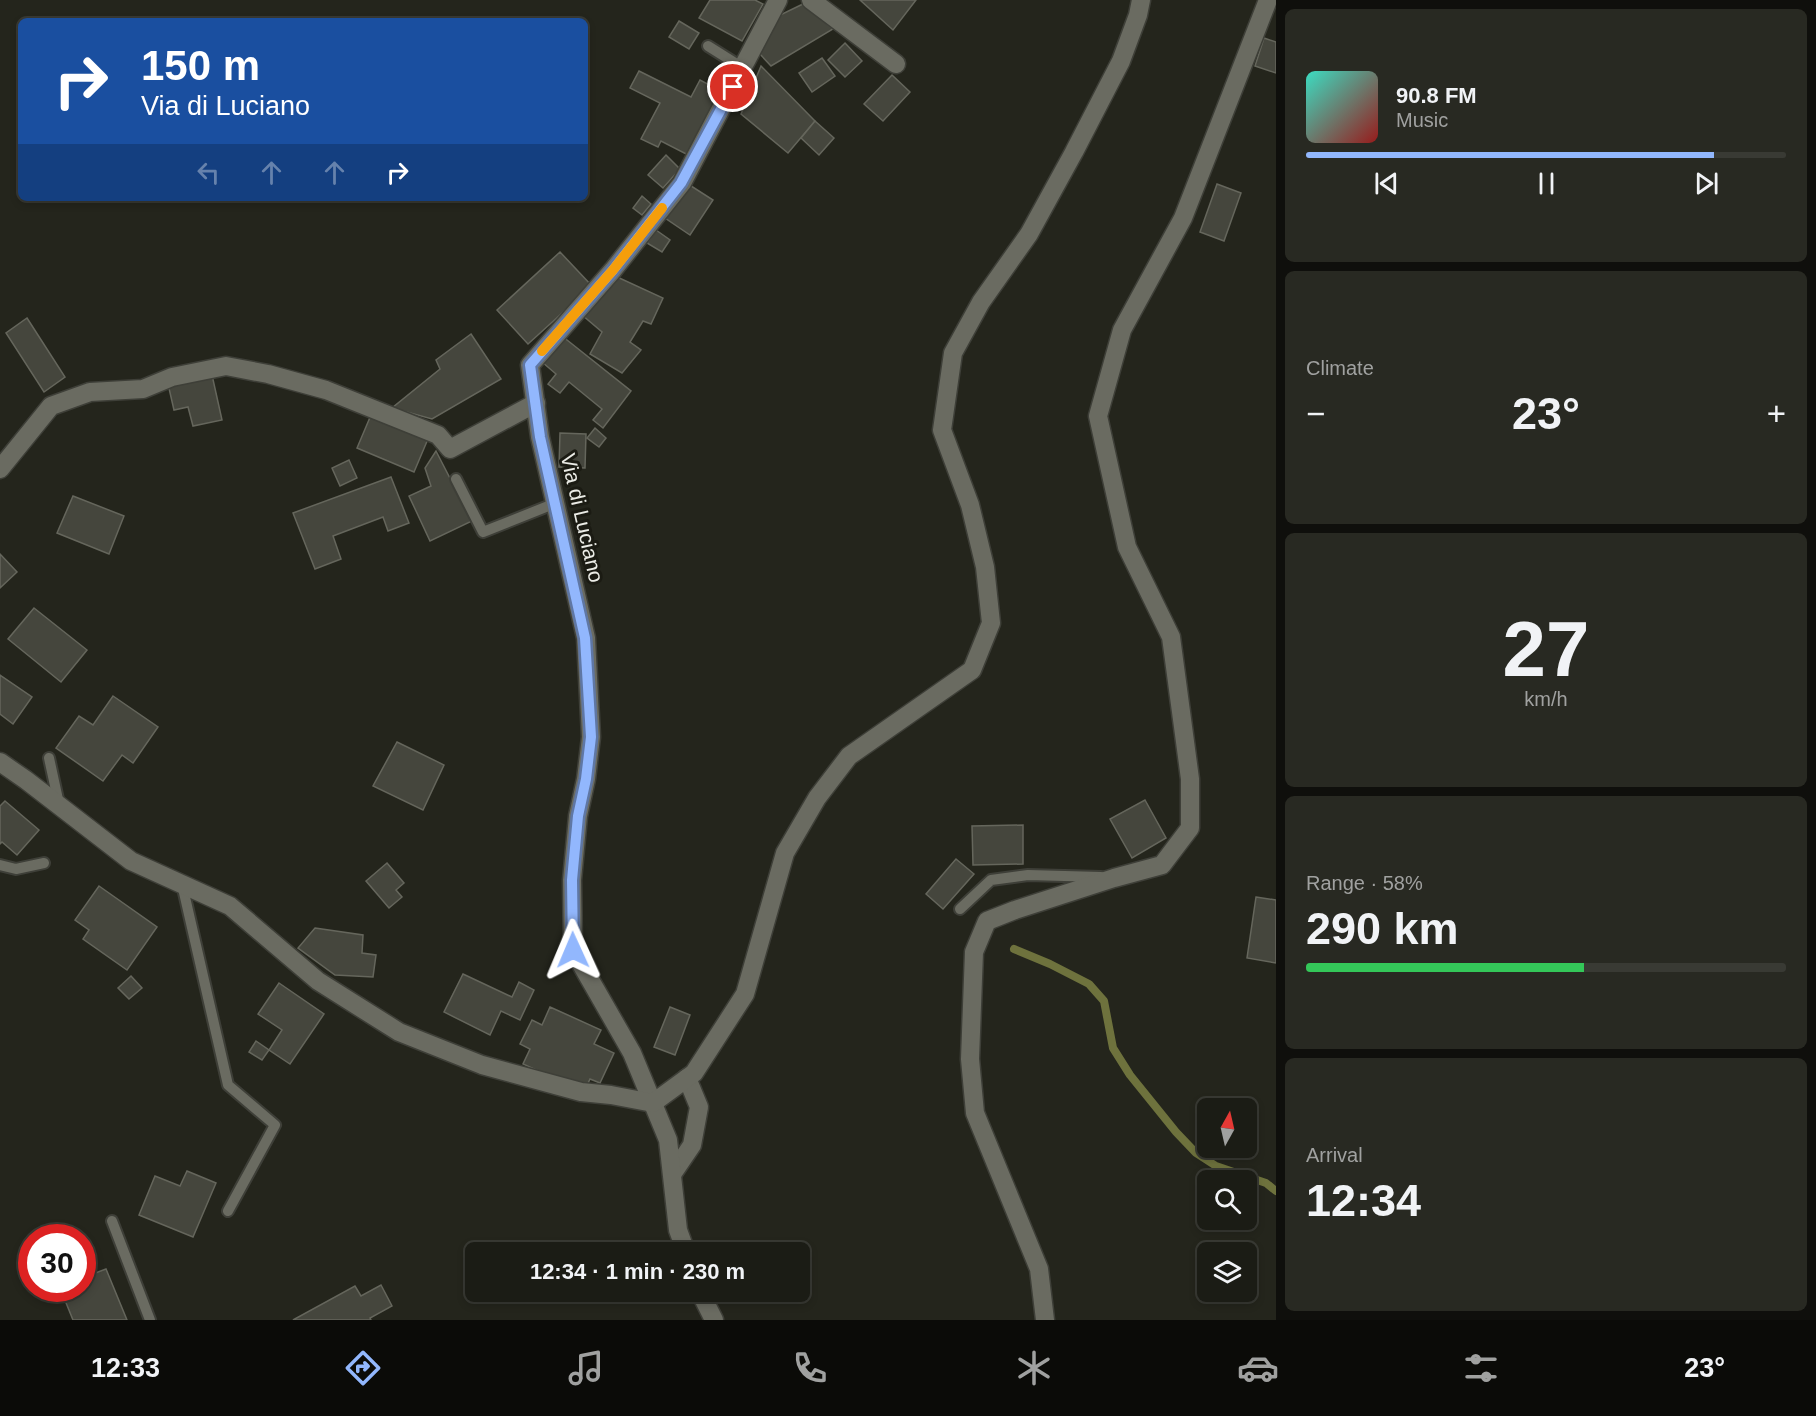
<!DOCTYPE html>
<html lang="en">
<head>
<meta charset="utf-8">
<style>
  :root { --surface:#1b1c15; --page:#282922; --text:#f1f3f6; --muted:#a0a1a0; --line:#393a34; --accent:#92b7fd }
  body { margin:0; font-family:Helvetica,sans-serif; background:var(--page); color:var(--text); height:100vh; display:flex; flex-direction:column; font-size:22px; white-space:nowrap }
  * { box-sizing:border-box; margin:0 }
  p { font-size:20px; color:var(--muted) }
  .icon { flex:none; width:33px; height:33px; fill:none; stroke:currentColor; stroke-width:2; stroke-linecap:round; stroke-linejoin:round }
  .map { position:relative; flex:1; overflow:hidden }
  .side { display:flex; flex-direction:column; gap:9px; padding:9px; background:#0f0f0c; width:540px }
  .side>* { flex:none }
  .hud { position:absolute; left:18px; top:18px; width:570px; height:183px; border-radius:9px; box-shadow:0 3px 9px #0003,0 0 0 2px var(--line); background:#1a4fa0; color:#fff; overflow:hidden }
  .needle { width:39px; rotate:8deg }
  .buttons { position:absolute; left:1197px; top:1098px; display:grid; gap:12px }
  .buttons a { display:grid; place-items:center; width:60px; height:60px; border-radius:9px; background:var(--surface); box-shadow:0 3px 9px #0003,0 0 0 2px var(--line); font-size:30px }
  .speed { position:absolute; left:18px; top:1224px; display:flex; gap:12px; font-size:30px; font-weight:700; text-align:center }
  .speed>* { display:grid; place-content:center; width:78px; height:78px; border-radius:50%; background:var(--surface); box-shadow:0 3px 9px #0003,0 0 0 2px var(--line); line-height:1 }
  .speed .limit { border:9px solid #d22; background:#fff; color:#111 }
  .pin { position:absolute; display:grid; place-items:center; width:51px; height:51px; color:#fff; margin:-26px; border:3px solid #fff; border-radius:50%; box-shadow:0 2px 6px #0007 }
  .me { position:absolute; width:66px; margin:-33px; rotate:359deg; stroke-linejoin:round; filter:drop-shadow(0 0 4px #0008) }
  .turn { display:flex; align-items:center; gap:21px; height:126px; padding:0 24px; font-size:27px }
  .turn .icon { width:78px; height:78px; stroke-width:2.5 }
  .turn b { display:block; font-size:42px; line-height:51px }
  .lanes { display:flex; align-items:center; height:57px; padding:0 24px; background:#0003; justify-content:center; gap:30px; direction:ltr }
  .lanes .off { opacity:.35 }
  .big { font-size:45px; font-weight:700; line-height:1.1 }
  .side .tile { flex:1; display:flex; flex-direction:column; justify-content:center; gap:9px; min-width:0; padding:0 21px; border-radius:9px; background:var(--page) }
  .side .dial { align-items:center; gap:0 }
  .dial b { font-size:78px; line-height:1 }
  .song { display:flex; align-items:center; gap:18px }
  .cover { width:72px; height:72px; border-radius:9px; background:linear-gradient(135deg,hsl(170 70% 55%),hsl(0 70% 35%)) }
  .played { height:6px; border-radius:3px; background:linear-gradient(90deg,var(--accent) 85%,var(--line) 85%) }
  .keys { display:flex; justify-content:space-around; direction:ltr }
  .heat { display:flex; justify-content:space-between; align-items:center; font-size:33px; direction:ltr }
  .charge { height:9px; border-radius:4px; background:linear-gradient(90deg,#34c759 58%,var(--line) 0) }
  .trip { position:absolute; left:465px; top:1242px; width:345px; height:60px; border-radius:9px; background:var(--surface); box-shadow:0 3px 9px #0003,0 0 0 2px var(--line); font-weight:700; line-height:60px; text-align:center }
  .menu { display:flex; height:96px; justify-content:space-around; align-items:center; background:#0b0b08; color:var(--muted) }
  .menu .icon { width:42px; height:42px }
  .menu .on { color:var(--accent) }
  .menu b { font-size:27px; color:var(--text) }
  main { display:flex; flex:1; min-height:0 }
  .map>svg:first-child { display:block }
</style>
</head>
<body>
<main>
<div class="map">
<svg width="1276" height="1320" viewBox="0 0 1276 1320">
  <rect width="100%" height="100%" fill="#24251c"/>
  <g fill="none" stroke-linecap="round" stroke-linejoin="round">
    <polyline stroke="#6e723d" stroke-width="8" points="1014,949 1050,964 1089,984 1104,1001 1113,1048 1130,1075 1176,1132 1196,1153 1216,1166 1266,1183 1276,1191"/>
  </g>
  <g fill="#45463d" stroke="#65665c" stroke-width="1.5">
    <polygon points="710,0 755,0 763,4 742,41 699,18"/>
    <polygon points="860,0 916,0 893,30"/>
    <polygon points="803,4 833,29 771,66 758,52 778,16"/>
    <polygon points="679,21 699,33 689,49 669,37"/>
    <polygon points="1264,38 1276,42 1276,73 1255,66"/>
    <polygon points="845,43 862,61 845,77 828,60"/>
    <polygon points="822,58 835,76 812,92 799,73"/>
    <polygon points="761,66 815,121 788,153 741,114"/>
    <polygon points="639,71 691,97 700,80 725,93 692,157 661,141 658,147 641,139 660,103 630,88"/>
    <polygon points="892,75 910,92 883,121 864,104"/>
    <polygon points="815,121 834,138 819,155 801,138"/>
    <polygon points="666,155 680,169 663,188 648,175"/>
    <polygon points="688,184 713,200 690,235 665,218"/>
    <polygon points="1217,184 1241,193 1224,241 1200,232"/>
    <polygon points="642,196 651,204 642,215 633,208"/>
    <polygon points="656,230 670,240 662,252 647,243"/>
    <polygon points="560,252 592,286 528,344 497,310"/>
    <polygon points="615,276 663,298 651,324 643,321 630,342 641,350 622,373 590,354 602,332 582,315"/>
    <polygon points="27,318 65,377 44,392 6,333"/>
    <polygon points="471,334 501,379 432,419 392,408 440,369 436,360"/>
    <polygon points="562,336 631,391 603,428 593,420 602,409 569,382 560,393 548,384 556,374 542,362"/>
    <polygon points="212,375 222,420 193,426 188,407 174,410 168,384"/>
    <polygon points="371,415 428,439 414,472 357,448"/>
    <polygon points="595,428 606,438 599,447 587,438"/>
    <polygon points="560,433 586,434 585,468 559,467"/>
    <polygon points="436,451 472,521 430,541 409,496 431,486 425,468"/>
    <polygon points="349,460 357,478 340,486 332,468"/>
    <polygon points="391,477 409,523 388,531 383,517 333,536 341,559 315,569 293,513"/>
    <polygon points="73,496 124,516 109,554 57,533"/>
    <polygon points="0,554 17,572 0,588"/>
    <polygon points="34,608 87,650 61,682 8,639"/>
    <polygon points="0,675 32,697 13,724 0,714"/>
    <polygon points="113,696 158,727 133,763 122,755 103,781 56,748 79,716 93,725"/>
    <polygon points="397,742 444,765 423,810 373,786"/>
    <polygon points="1145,800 1166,838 1132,858 1110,819"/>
    <polygon points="5,801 39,830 17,855 2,842 0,844 0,806"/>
    <polygon points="1023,825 1023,864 973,865 972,826"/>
    <polygon points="956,859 974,874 943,909 926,894"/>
    <polygon points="387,863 404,883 396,890 402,897 389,908 366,881"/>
    <polygon points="99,886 157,927 127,970 83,939 89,930 75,920"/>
    <polygon points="1256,897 1276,900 1276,963 1247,958"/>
    <polygon points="315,928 363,935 362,953 376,955 373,977 335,975 298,948"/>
    <polygon points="463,974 512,997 519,982 534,990 520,1020 501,1011 490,1035 444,1012"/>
    <polygon points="131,976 142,988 129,999 118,988"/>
    <polygon points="279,983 324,1014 290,1064 269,1050 282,1030 258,1014"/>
    <polygon points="550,1007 601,1030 594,1044 614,1053 600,1083 590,1079 584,1092 523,1064 530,1049 520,1044 532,1020 542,1025"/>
    <polygon points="670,1007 690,1015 675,1055 654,1047"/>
    <polygon points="256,1041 269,1050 262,1060 249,1052"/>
    <polygon points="187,1171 216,1183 193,1237 139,1215 155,1176 180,1186"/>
    <polygon points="106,1269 127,1320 73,1320 60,1288 82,1288 82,1278"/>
    <polygon points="381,1285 392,1306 370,1318 371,1320 293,1320 355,1286 361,1296"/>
  </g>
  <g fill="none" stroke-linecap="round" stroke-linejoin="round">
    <g stroke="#3e3f38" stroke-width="14">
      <g id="service">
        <polyline points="708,46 743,68"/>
        <polyline points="456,479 483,532 556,503"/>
        <polyline points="49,758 59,804"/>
        <polyline points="0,865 16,869 44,863"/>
        <polyline points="182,884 228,1085 275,1125 228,1211"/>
        <polyline points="960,909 991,880 1028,875 1101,877"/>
        <polyline points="112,1221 150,1320"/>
      </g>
    </g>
    <g stroke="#3e3f38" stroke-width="21">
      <g id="minor">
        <polyline points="811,0 896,64"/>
        <polyline points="0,469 51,406 90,392 143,389 172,377 226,366 268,374 326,390 438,435 450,449 536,403"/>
        <polyline points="673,1173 692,1145 699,1107 687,1078"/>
        <polyline points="686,1252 678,1230 668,1140 632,1053 573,950 572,880 578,816 586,779 591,737 586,638 540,437 530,365 613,270 682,183 778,0"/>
        <polyline points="700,1292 714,1320"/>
      </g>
    </g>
    <g stroke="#3e3f38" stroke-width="21">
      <g id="tertiary">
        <polyline points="0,762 26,780 131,861 230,906 318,981 399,1032 482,1065 581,1092 611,1095 653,1103 694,1073 745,994 785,853 817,798 849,756 972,670 991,623 985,567 970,505 942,430 953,353 981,302 1029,234 1074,152 1121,61 1138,15 1141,0"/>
        <polyline points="1045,1320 1039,1269 975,1113 970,1059 974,952 987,921 1015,910 1114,878 1162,865 1190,828 1190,779 1171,637 1127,547 1098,416 1122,330 1183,218 1268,0"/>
      </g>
    </g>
    <use href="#service" stroke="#6a6b61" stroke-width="10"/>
    <use href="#minor" stroke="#6a6b61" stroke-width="18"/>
    <use href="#tertiary" stroke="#6a6b61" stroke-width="18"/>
  </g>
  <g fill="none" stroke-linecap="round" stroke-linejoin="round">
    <g stroke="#5f77a4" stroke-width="15">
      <polyline id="route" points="573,950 572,880 578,816 586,779 591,737 585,638 540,437 530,365 613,270 681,183 733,87"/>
    </g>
    <use href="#route" stroke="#92b7fd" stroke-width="10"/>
    <polyline stroke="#f59e0b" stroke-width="10" points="542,351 613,270 662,208"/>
  </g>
  <g text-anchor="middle" stroke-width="6" stroke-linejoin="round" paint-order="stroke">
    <g font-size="21" fill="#ebece6" stroke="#1b1b13">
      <text transform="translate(582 518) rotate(77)" y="7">Via di Luciano</text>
    </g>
  </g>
</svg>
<div class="buttons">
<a><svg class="needle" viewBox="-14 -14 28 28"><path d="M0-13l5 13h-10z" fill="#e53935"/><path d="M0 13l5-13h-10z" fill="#a0a1a0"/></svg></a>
<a><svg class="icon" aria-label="search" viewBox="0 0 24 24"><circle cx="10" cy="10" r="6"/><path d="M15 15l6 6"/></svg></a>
<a><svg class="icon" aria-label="layers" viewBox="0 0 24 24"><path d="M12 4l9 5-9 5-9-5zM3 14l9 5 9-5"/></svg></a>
</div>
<div class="speed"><div class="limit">30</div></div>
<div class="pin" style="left:733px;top:87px;background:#d93025"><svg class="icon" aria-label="arrive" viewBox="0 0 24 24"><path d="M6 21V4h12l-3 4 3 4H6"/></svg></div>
<svg class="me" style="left:573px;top:950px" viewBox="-20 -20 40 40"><path d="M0-17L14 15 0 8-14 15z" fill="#92b7fd" stroke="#fff" stroke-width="4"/></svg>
<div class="trip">12:34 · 1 min · 230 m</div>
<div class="hud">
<div class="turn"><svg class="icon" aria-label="right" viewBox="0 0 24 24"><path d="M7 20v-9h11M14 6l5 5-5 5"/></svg><div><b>150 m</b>Via di Luciano</div></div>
<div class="lanes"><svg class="icon off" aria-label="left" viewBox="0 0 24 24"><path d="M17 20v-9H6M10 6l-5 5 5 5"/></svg><svg class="icon off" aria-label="ahead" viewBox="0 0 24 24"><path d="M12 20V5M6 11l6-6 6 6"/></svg><svg class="icon off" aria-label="ahead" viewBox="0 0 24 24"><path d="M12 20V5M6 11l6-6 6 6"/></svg><svg class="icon" aria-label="right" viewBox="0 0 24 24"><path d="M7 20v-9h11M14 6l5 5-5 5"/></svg></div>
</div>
</div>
<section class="side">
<div class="tile">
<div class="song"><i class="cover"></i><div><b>90.8 FM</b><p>Music</p></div></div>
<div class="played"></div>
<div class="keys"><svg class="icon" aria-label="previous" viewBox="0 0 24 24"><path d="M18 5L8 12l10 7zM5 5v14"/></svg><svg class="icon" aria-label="pause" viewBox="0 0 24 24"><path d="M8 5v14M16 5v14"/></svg><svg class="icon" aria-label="next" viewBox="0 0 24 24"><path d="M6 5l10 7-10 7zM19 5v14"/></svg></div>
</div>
<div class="tile"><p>Climate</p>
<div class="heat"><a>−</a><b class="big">23°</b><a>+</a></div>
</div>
<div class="tile dial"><b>27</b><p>km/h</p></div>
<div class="tile"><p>Range · 58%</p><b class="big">290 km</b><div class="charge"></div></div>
<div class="tile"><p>Arrival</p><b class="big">12:34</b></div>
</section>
</main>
<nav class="menu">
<b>12:33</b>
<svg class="icon on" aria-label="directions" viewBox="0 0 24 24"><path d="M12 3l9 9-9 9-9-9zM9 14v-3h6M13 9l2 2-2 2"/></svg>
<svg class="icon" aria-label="music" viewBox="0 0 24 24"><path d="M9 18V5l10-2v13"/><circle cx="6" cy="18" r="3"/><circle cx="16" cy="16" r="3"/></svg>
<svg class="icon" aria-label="phone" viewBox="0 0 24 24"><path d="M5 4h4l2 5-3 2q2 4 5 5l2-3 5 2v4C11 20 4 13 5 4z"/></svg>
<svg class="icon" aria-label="climate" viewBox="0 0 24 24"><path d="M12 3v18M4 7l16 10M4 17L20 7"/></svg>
<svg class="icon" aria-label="car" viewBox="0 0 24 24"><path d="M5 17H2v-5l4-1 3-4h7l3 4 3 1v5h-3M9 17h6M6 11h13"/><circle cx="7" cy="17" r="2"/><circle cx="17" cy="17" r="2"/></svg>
<svg class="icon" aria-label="filters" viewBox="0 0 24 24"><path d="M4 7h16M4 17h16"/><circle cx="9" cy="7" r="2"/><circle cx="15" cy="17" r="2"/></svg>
<b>23°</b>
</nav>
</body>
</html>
